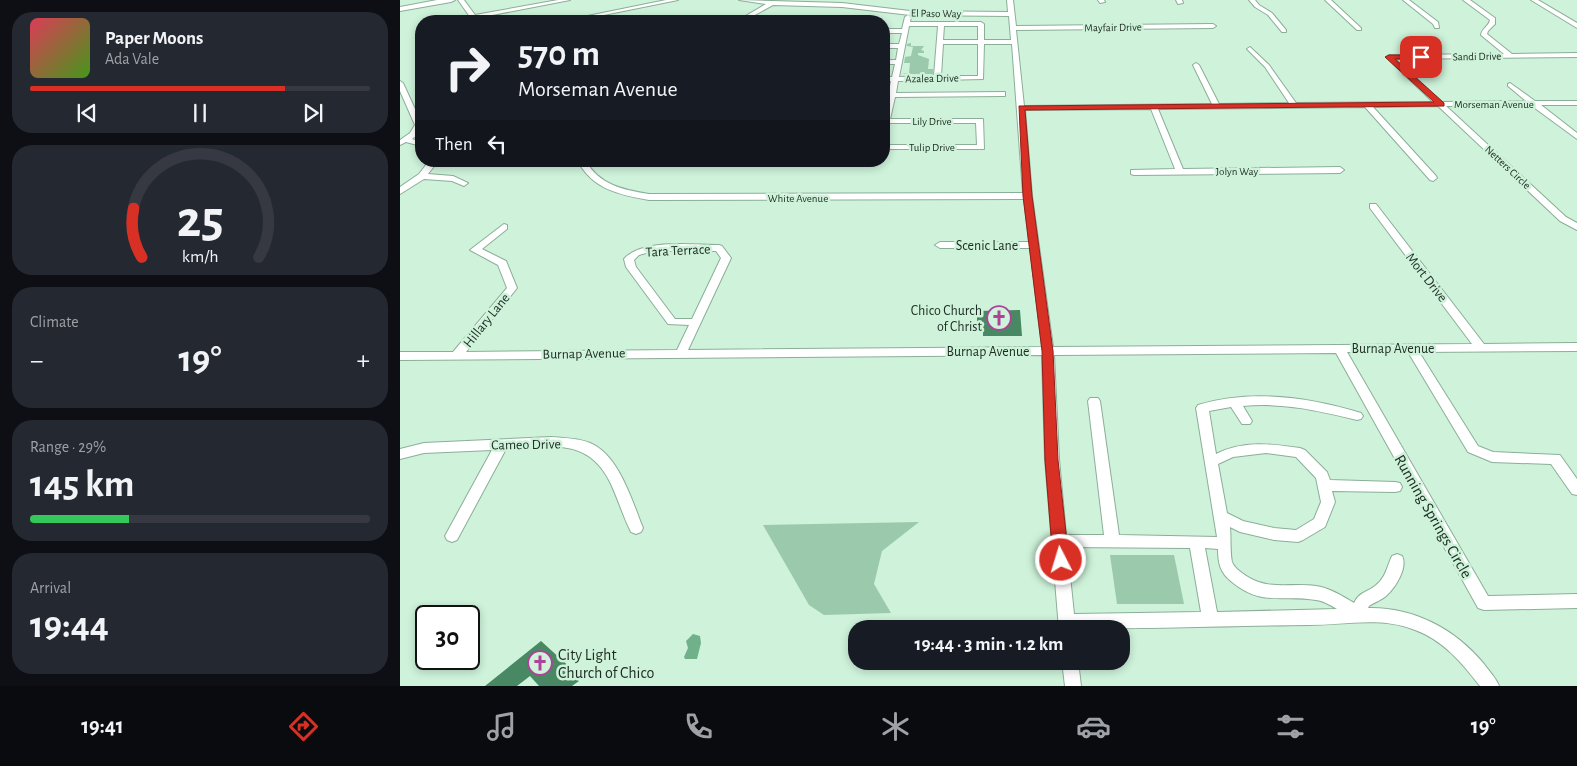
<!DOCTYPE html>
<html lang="en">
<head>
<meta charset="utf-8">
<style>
  :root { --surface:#171b24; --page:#242831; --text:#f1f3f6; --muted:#9ea1a6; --line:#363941; --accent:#d93025 }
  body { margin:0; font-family:"Alegreya Sans",sans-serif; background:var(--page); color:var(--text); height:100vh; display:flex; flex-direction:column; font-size:19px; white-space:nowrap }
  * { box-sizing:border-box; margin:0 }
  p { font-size:16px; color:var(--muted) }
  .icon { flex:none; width:28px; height:28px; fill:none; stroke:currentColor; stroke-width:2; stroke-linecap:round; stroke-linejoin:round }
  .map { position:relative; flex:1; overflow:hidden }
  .sheet { display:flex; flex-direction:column; gap:12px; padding:12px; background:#0d0f14; width:400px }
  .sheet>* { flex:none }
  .hud { position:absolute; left:15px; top:15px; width:475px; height:152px; border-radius:20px; box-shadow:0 2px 8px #0003; background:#171b24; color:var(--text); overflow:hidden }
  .speed { position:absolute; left:15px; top:605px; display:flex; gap:10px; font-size:25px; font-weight:700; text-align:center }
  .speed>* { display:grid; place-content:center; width:65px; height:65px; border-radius:50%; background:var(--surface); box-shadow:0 2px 8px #0003; line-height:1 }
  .speed .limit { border:2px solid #111; border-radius:8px; background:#fff; color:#111 }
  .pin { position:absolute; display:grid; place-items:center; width:42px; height:42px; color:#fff; margin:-21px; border-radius:10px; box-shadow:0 2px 8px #0006 }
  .me { position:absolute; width:55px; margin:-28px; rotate:355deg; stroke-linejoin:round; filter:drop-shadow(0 0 4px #0008) }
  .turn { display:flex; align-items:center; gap:18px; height:105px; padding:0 20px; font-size:22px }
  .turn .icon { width:65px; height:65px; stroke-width:2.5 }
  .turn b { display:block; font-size:35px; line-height:42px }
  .then { display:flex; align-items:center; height:48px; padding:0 20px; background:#0003; gap:10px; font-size:19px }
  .big { font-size:38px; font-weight:700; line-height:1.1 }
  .sheet .widget { flex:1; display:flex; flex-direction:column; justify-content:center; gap:8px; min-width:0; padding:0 18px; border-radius:20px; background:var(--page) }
  .sheet .dial { align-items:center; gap:0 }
  .dial svg { height:130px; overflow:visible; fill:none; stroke:var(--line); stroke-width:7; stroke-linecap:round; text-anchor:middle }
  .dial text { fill:var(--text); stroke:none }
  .song { display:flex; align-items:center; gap:15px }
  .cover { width:60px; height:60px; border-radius:8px; background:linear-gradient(135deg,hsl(350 70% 55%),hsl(100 70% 35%)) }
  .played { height:5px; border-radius:2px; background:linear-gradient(90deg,var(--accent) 75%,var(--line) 75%) }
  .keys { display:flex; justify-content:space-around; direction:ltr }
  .heat { display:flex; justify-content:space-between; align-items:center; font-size:28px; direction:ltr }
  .charge { height:8px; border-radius:4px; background:linear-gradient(90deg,#34c759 29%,var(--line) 0) }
  .trip { position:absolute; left:448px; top:620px; width:282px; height:50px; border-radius:20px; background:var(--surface); box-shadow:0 2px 8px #0003; font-weight:700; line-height:50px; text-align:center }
  .menu { display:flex; height:80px; justify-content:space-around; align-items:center; background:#090b0e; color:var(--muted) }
  .menu .icon { width:35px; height:35px }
  .menu .on { color:var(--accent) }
  .menu b { font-size:22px; color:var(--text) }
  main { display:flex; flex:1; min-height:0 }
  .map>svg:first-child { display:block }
</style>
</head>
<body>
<main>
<section class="sheet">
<div class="widget">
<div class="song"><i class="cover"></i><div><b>Paper Moons</b><p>Ada Vale</p></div></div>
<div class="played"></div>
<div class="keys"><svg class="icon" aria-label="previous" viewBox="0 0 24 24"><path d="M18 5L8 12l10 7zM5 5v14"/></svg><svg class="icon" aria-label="pause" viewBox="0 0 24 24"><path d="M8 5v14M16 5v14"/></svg><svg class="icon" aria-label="next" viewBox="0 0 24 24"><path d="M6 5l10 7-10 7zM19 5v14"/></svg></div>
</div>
<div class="widget dial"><svg viewBox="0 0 100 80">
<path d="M14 69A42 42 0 1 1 86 69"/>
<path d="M14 69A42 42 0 0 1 9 39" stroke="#d93025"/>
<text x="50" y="56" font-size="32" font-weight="700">25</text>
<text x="50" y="72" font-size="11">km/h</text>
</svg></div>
<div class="widget"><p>Climate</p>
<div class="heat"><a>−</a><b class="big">19°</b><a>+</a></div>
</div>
<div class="widget"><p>Range · 29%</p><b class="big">145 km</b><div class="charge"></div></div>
<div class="widget"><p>Arrival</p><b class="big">19:44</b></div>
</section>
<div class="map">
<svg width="1177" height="686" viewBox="0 0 1177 686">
  <rect width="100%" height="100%" fill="#cef2da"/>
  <g fill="#9ac9ab">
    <polygon points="511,43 511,46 524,46 521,50 524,51 524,53 518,53 518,55 529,59 528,69 533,69 533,75 530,74 501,74 509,73 510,63 504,63 505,57 511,56 513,47 507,46 507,44"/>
    <polygon points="519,522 482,551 474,584 491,613 424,615 409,605 363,525"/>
    <polygon points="710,555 774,555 784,604 717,604"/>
  </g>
  <polygon fill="#70b189" points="293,634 300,636 301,643 297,659 285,659 284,657 288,648 286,641"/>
  <g fill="#488862">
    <polygon points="620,310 622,336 583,336 583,326 577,326 577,311"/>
    <polygon points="141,641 174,671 171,673 179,681 172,686 139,686 130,676 117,686 85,686"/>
  </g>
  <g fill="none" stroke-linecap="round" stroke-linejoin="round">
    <g stroke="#8bae97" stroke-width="2">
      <g id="street">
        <polygon points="58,0 64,0 75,15 158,0 170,0 77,18 79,21 73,21"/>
        <polygon points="266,0 278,0 174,21 163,21"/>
        <path d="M339,0L442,3L510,11L608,12L607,0H613L616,26L813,24L816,26L813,28L616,30L624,106L812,104L793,65L796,63L799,65L819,104L889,103L865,67L847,49L850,47L869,65L896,103L1033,102L986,57L989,55L1104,54L1081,35C1082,28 1089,26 1090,20L1063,0H1070L1095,18V24L1088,31L1087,34L1112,54L1177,53V57L995,59L1042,102L1126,101L1108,86V84L1110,83L1135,101H1177V105H1141L1177,133V139L1132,106H1046L1166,217L1177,223V230L1160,221L1038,106L973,107L1036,176L1037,178L1033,181L1030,180L965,107L758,109L783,169L940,167L944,170L940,173L734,175L731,174V170L775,169L751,109L625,110L632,196L653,347L1072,344L970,208V204H976L1084,344L1177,343V351L1019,352L1078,446L1093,452L1160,455L1177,479V495L1172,494L1151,464L1092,462L1068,452L1008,352H947L1088,596L1177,594V608L1084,610L1078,608L936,353L654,355L659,459L666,535H704L688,401L690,398H698L700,401L719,535L817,537L796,408L798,405C851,389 909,397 961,413L963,416L961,419L957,420C920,411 881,402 843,406L852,421L850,424H842L831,407L809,411L816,454C843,440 872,444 900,448L905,450L927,472L930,480L995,482L1000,483L1002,487L1000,491L995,492L932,491L935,502L925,527L903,540L898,542L874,540L840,532L830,527C831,538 830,553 832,562C834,567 838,570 842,573C867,592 888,582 916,586C930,588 942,596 954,603C959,592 966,593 975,586C986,578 987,566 992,556L997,554L1002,556C1008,567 996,587 987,595C982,600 975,602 969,606L968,608C1014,607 1055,629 1084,664C1089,671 1096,678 1099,686H1080C1062,663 1043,640 1015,630C981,616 944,625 909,625C826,626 741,629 659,629L645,459L642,355L0,360V352H53L107,288L98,265L70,250L104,224L107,225V229L82,249L106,261L117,288L66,352L277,350L289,325L268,324L226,267L224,259C242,238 293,245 319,245L322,246L331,258L288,350L642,347L630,248H540L535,245L540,242H629L624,199L249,200C220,195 192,189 178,161H186C199,185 224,190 249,194L623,193L612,44H584L583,79L498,81L496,93L605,92V96H602L495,97L490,119H583L584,149H484V145H577L576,123H489L488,131L484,133V115L491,81H484V77H492L495,64H484V60H496L498,48H484V44H499L502,33H484V29H502L505,17L508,15L511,17L510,22H581L584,24V40H611L609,16L510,15L442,7L373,5L344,21H337L366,4ZM509,26H538L534,76L499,77ZM544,26H578V40H543ZM543,44H578V76H541ZM253,251H316L321,258L292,319H275L236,267L234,260L239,255ZM866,453L896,457L916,478L921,502L914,519L896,530L874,528L843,521L827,513L818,464L833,457ZM667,547L790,548L801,612L674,614ZM805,548L818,549C818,563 820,573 832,582C862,607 882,594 916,600C924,601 930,605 937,609L817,612Z"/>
        <polygon points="698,0 704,0 705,2 700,3"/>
        <polygon points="776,0 782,0 783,3 778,4"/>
        <polygon points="849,0 855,0 859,5 872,13 886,30 886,32 882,32 868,15 855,7"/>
        <polygon points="925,0 931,0 961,28 961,30 957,30"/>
        <polygon points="1003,0 1009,0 1038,22 1039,28 1035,28 1033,24"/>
        <polygon points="1131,0 1138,0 1177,23 1177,28"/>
        <polygon points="276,19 306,19 309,21 273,21"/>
        <path d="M0,81L3,83L21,122C21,129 18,135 12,139L21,142V146L6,142L0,145V140L10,133L15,125L0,91Z"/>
        <polygon points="29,161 38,161 28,174 53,176 68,183 64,186 52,181 24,179 0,194 0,187 19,174"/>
        <path d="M151,437C164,438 178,438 190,443C219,455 232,501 243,528L241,532L236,534L231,532C223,516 218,499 210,482C187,436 149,447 106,449L57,540L52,542L47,540L45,536L92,450L24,453L0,459V449L24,443Z"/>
        <polygon points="662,661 678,661 681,686 665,686"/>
      </g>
    </g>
    <g stroke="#8bae97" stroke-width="2">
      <polygon id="secondary" points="37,0 55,0 51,2 0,11 0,7"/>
    </g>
    <use href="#street" fill="#fff" fill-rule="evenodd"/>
    <use href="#secondary" fill="#fff" fill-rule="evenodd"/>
  </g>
  <polygon fill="#d93025" stroke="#8d1f18" points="1023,55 1024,57 1021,59 995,59 1044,103 1044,106 625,110 632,196 653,351 658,460 669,560 666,565 661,567 656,565 653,560 645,460 642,351 623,196 619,106 1034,102 985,57 989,55"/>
  <defs>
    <g id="church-ring" transform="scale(1.25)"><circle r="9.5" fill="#cef2da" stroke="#b1409b" stroke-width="1.5"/><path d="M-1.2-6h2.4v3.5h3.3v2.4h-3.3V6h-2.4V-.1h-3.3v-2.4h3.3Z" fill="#b1409b"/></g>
  </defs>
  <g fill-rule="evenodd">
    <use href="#church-ring" x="599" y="318"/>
    <use href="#church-ring" x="140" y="663"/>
  </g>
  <g text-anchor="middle" stroke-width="5" stroke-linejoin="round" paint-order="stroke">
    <g font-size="11" fill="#1d2b22" stroke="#cef2da">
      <text transform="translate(536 13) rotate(1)" y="4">El Paso Way</text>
      <text transform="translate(713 27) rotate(-1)" y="4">Mayfair Drive</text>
      <text transform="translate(1077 56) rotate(-1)" y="4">Sandi Drive</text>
      <text transform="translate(532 78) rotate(-1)" y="4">Azalea Drive</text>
      <text x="1094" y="108">Morseman Avenue</text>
      <text x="532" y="125">Lily Drive</text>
      <text x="532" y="151">Tulip Drive</text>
      <text transform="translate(1108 167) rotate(43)" y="4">Netters Circle</text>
      <text x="837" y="175">Jolyn Way</text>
      <text x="398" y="202">White Avenue</text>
    </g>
    <g font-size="14" fill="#1d2b22" stroke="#cef2da">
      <text x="587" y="250">Scenic Lane</text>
      <text transform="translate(278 250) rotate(-3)" y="5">Tara Terrace</text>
      <text transform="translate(1027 277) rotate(52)" y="5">Mort Drive</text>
      <text transform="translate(86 320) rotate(-51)" y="5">Hillary Lane</text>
      <text x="993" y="353">Burnap Avenue</text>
      <text x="588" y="356">Burnap Avenue</text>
      <text transform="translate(184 353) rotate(-1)" y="5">Burnap Avenue</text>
      <text transform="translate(126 444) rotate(-1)" y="5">Cameo Drive</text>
    </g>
    <g font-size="14" fill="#1d2b22" stroke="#cef2da" text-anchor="end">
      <text x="582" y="315">Chico Church<tspan x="582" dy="16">of Christ</tspan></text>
    </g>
    <g font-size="16" fill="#1d2b22" stroke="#cef2da">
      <text transform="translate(1034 516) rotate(60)" y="6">Running Springs Circle</text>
    </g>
    <g font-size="16" fill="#1d2b22" stroke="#cef2da" text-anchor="start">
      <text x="158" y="660">City Light<tspan x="158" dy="18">Church of Chico</tspan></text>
    </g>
  </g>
</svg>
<div class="speed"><div class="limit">30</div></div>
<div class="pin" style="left:1021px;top:57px;background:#d93025"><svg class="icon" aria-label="arrive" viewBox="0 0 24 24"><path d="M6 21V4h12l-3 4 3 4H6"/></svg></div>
<svg class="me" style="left:661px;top:560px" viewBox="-20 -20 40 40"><circle r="17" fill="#d93025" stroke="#fff" stroke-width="3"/><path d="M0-11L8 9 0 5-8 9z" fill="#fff"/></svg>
<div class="trip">19:44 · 3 min · 1.2 km</div>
<div class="hud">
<div class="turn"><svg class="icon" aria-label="right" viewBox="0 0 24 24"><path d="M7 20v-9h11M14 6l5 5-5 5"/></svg><div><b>570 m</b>Morseman Avenue</div></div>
<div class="then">Then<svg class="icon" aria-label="left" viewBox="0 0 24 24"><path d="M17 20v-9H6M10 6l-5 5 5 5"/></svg></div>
</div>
</div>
</main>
<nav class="menu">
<b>19:41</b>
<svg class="icon on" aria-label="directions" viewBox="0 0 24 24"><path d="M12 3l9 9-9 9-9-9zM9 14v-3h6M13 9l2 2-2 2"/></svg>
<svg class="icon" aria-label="music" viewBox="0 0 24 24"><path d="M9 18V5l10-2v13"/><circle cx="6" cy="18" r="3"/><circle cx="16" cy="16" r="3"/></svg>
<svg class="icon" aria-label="phone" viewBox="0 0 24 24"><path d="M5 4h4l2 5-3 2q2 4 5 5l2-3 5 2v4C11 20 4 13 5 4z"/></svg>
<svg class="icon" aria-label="climate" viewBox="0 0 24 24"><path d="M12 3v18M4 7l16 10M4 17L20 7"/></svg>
<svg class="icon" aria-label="car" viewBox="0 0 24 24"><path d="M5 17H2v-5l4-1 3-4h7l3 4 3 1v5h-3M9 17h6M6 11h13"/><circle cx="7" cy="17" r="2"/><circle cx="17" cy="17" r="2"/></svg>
<svg class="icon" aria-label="filters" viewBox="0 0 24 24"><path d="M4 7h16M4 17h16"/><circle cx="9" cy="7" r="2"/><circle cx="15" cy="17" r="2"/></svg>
<b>19°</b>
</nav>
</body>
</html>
